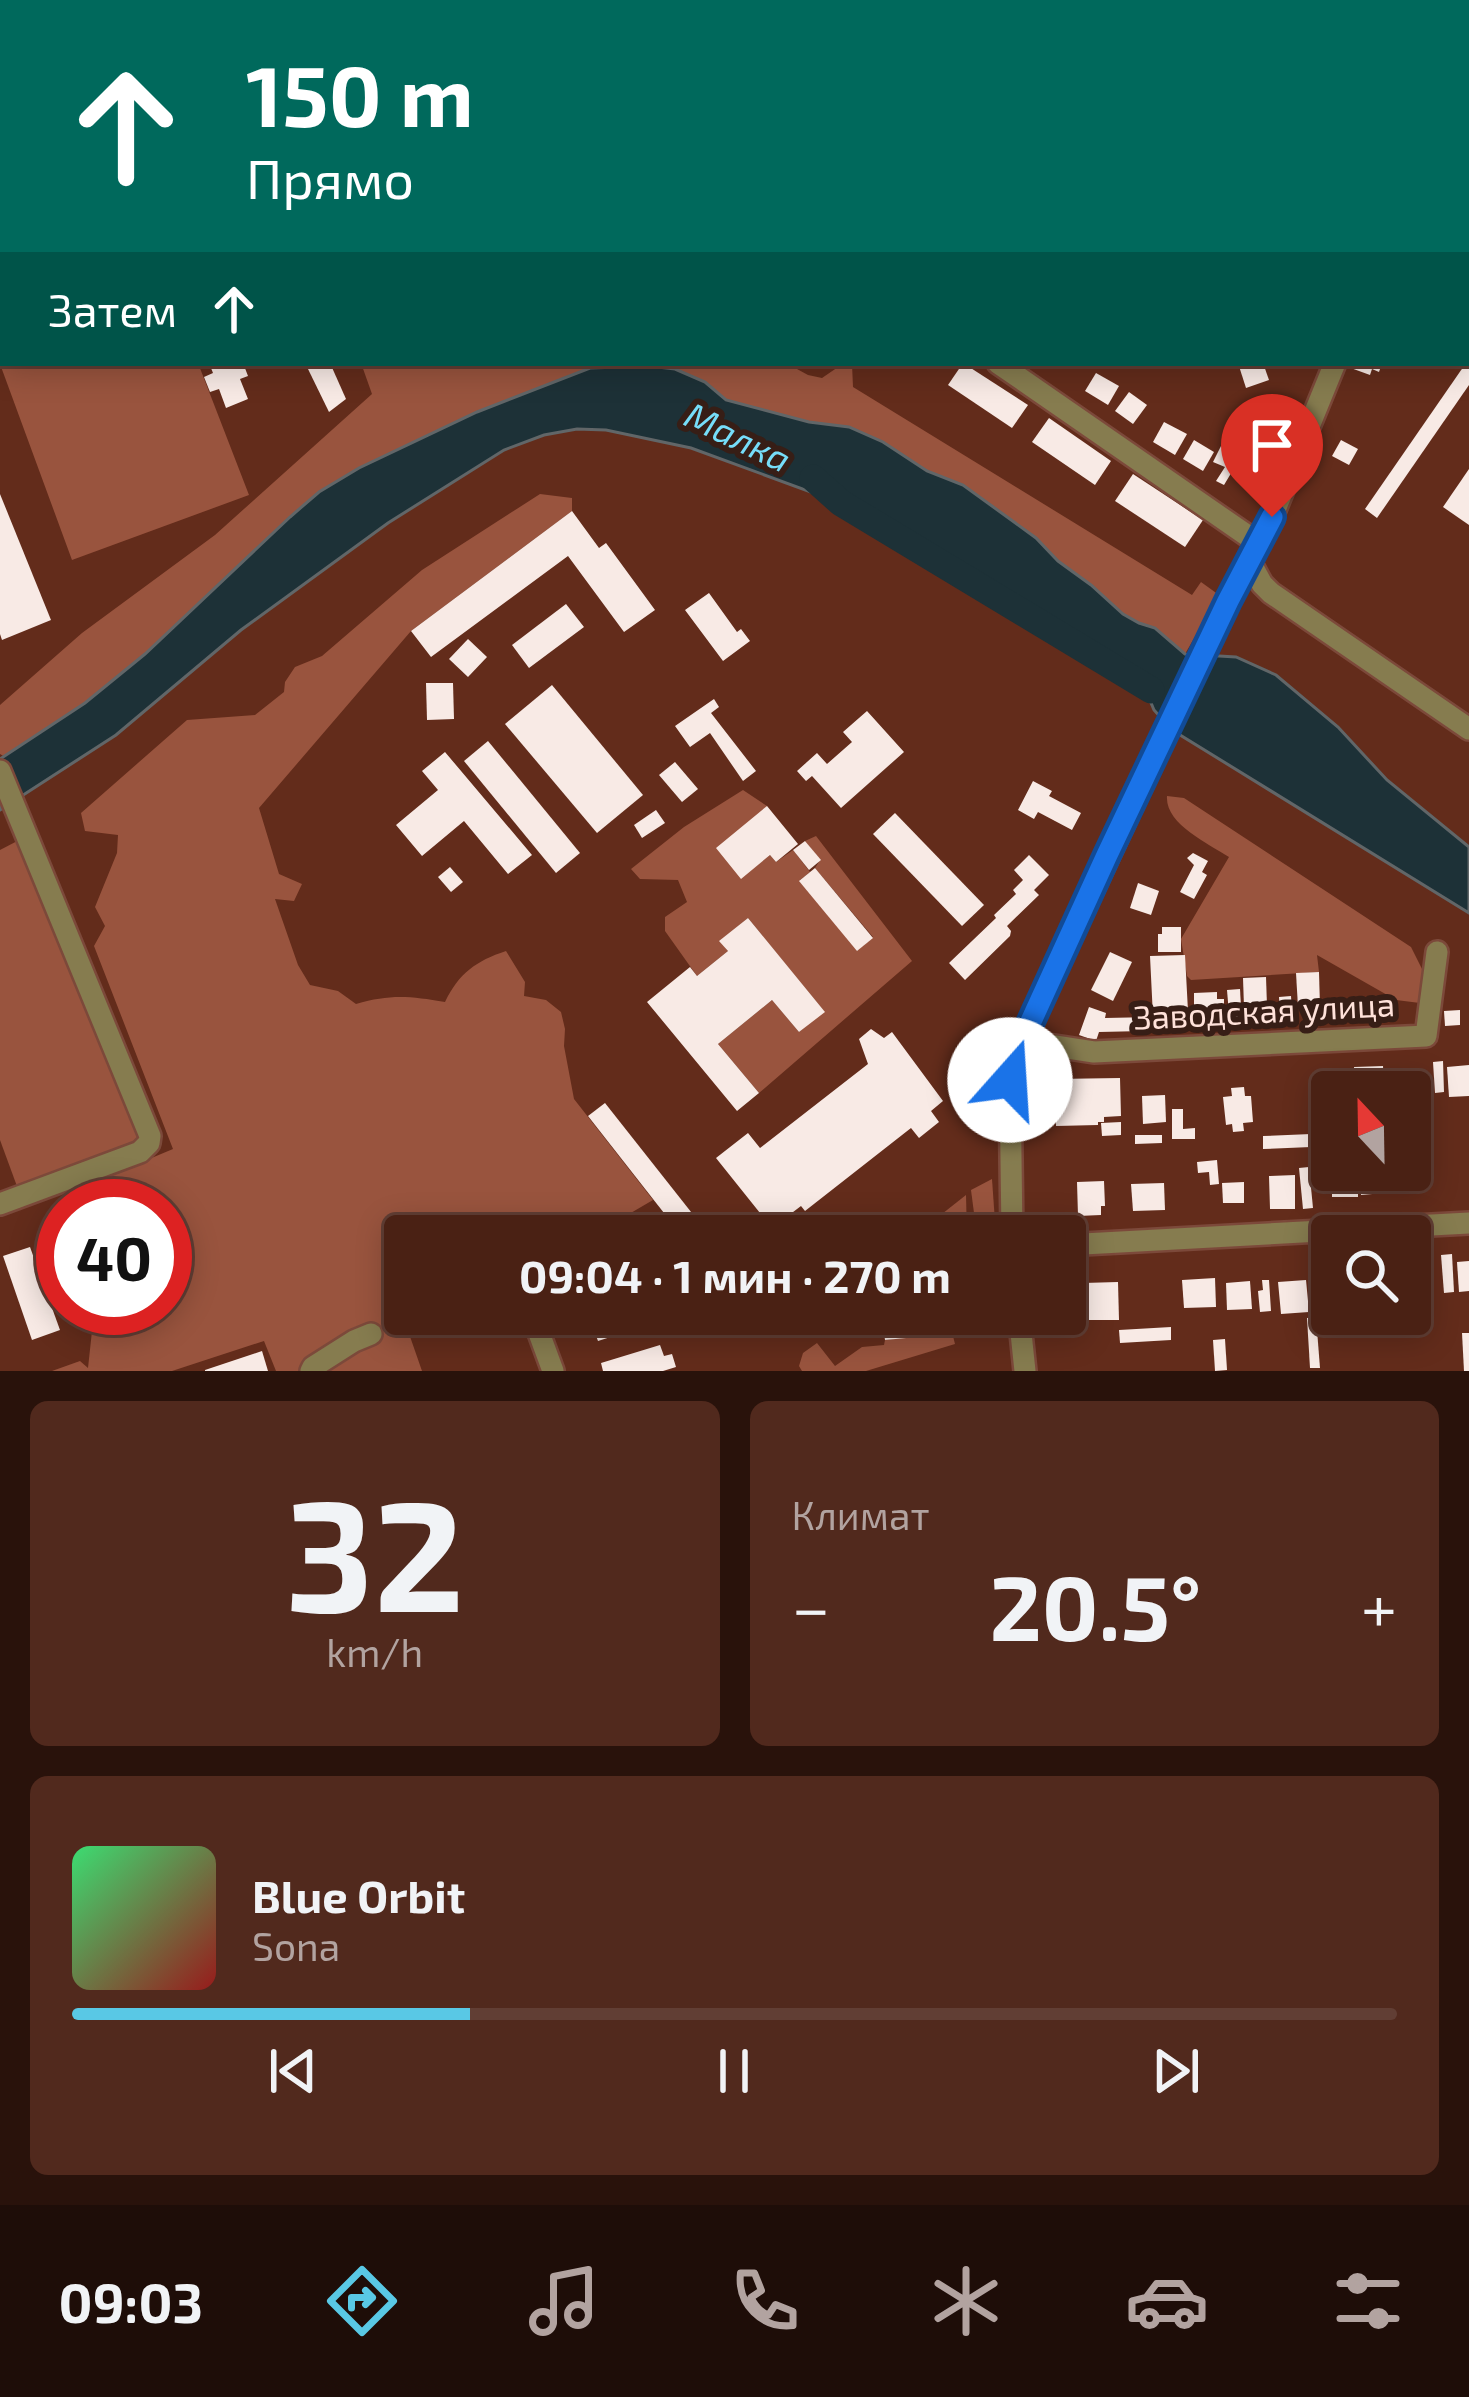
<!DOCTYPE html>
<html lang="ru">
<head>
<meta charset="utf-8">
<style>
  :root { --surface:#4a2114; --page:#51291d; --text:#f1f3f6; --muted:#b2a3a0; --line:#613e34; --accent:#59c8e5 }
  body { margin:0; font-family:"Exo 2",sans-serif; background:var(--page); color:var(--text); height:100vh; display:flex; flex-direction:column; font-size:45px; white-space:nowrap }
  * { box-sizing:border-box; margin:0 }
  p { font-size:39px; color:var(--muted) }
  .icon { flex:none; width:66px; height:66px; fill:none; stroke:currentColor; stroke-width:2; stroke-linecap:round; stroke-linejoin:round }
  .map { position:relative; height:1371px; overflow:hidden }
  .side { display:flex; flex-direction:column; gap:30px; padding:30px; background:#29120b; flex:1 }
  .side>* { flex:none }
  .hud { position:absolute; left:0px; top:0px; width:1470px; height:366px; box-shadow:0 6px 30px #0003,0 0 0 3px var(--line); background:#00695c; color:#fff; overflow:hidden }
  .needle { width:78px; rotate:338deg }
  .tools { position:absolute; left:1311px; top:1071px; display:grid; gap:24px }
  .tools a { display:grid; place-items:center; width:120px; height:120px; border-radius:12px; background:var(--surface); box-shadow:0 6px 30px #0003,0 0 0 3px var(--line); font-size:60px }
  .speed { position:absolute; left:36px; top:1179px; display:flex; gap:24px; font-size:60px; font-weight:700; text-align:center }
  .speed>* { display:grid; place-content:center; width:156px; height:156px; border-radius:50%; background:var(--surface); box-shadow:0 6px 30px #0003,0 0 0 3px var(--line); line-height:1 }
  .speed .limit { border:18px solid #d22; background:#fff; color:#111 }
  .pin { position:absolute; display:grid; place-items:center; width:102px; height:102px; color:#fff; margin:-123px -51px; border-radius:50% 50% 50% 0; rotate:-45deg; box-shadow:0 0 12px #0007 }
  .pin .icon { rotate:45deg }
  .me { position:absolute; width:132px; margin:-66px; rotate:19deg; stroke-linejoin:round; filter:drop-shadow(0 0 9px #0008) }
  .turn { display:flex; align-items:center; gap:42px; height:252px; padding:0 48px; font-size:54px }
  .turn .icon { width:156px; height:156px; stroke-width:2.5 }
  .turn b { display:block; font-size:84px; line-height:102px }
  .then { display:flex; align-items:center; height:114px; padding:0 48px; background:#0003; gap:24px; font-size:45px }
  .big { font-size:90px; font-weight:700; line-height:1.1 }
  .side .card { flex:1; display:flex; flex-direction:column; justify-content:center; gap:18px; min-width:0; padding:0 42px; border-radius:18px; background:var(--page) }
  .side .dial { align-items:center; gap:0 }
  .dial b { font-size:156px; line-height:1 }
  .song { display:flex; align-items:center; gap:36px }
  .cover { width:144px; height:144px; border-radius:18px; background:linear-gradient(135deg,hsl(140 70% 55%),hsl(0 70% 35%)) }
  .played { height:12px; border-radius:6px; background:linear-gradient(90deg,var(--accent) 30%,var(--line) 30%) }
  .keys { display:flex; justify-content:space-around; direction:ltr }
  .heat { display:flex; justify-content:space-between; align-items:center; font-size:66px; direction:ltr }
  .side .tiles { flex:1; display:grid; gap:30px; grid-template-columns:1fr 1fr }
  .card:last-child { grid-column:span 2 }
  .trip { position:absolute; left:384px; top:1215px; width:702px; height:120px; border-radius:12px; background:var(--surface); box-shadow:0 6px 30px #0003,0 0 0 3px var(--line); font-weight:700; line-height:120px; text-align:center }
  .tab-bar { display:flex; height:192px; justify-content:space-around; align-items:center; background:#1e0d08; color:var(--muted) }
  .tab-bar .icon { width:84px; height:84px }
  .tab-bar .selected { color:var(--accent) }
  .tab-bar b { font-size:54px; color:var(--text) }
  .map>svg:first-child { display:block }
</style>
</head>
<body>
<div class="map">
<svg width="1469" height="1371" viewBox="0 0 1469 1371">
  <rect width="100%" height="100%" fill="#632c1b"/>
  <g fill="#99543e">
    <polygon points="0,0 759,0 758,3 3,3 3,211 0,203"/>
    <polygon points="3,328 3,363 198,363 249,495 72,560 0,364 0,329"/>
    <polygon points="361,363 786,363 808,375 822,378 841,365 852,364 853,387 1192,595 1201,582 1219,595 1185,654 1155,628 1139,623 1123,614 1091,585 1058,561 1037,540 988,502 963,485 927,471 883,442 849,427 809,422 726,400 705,382 649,366 591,368 477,412 359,468 320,492 145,654 85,703 5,757 0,754 0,705 82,633 215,535 372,394"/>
    <path d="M540,494L572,498V511L411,631L259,808L279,874L302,884L294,901L275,899L298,965L310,985L338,991L356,1004C390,994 410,996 445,1002C459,973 476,961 506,951L525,982L524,996L546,1000L561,1012L565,1029L564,1046L574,1099L653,1200L600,1231L583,1236H405V1295L397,1299L422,1371H276L264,1341L172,1371H52L80,1361L88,1368L92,1331L88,1308H165V1206H64L70,1192L173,1149L94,946L105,926L95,907L117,853L118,835L85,831L81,813L187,720L255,715L284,692L285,682L295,667L322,656L422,570Z"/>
    <polygon points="743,790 767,806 741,878 770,855 776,862 793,850 810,872 800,880 858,950 873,937 815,868 820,860 805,841 816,836 912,961 759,1093 718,1044 772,1000 799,1032 824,1011 748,918 720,941 728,951 697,976 665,931 665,917 687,902 678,880 640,879 631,869 684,827"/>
    <path d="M1167,796L1184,798L1411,947L1423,971L1420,1003L1396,1000L1317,955L1319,972L1191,980L1187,976L1181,939L1229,857C1208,843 1165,824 1167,796Z"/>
    <polygon points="23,838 140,1130 139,1142 18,1189 0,1140 0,850"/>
    <polygon points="992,1179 996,1236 977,1236 971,1190"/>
    <polygon points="966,1195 967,1236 914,1236"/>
    <polygon points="952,1332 955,1344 866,1371 802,1371 799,1366 803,1353 817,1343 835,1366 862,1347 884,1345 885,1340"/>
  </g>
  <polygon fill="#1d3137" stroke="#616668" stroke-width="3" points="649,366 675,369 705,382 726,400 809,422 849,427 883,442 927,471 963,485 1036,538 1058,561 1091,585 1123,614 1139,623 1155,628 1185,654 1236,657 1276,675 1338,727 1387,780 1469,847 1469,913 1172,730 1154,710 1144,686 841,503 691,448 606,430 577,429 544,435 504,450 388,523 241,630 116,735 0,810 0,759 85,703 145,654 290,517 319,492 359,468 477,412 590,368"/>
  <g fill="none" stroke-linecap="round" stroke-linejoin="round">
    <polyline stroke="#1d3137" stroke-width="27" points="813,478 841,503 1151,690"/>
  </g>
  <g fill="#f8eae5">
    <polygon points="209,363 243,363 248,376 240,379 248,399 226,408 219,389 210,392 204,377 213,373"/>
    <polygon points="320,363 330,363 346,399 329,412 308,369"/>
    <polygon points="963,363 1028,405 1012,428 948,385"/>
    <polygon points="1238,363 1263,363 1269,380 1246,388"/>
    <polygon points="1349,363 1382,363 1379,372 1372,369 1370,375 1348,367"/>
    <polygon points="1466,363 1469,363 1469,385 1377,518 1365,509"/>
    <polygon points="1096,373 1119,386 1108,405 1085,391"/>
    <polygon points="1129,392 1147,405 1133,424 1115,411"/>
    <polygon points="1264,404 1272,426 1243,436 1235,413"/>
    <polygon points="1049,418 1111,461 1095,485 1032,442"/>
    <polygon points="1164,422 1187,434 1175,455 1153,442"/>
    <polygon points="1194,440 1214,452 1203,471 1183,459"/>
    <polygon points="1341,440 1358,449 1349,465 1332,456"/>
    <polygon points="1226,443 1237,448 1231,462 1236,465 1224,485 1216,481 1225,467 1213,462 1221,446 1224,448"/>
    <polygon points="1469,469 1469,525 1443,507"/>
    <polygon points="1133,474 1203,520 1185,547 1115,501"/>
    <polygon points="0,494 51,620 2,640 0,634"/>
    <polygon points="572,511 599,548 606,543 655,610 624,632 568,556 431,657 411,631"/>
    <polygon points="709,593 737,632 741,629 750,641 723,661 685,610"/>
    <polygon points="566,604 584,627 529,668 512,645"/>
    <polygon points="468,639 487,657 468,677 449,659"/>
    <polygon points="426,683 453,683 454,719 427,720"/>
    <polygon points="552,685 643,795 597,833 505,724"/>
    <polygon points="714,699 719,707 711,713 756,771 743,781 710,733 690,747 675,726"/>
    <polygon points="867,711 904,752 841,808 812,776 806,781 797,771 817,753 827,764 852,742 843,732"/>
    <polygon points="488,741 580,853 556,873 464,761"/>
    <polygon points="445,752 532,855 508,874 464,821 422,856 396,825 438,790 422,771"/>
    <polygon points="675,762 698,789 682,802 659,775"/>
    <polygon points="1033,781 1052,791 1049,796 1081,813 1072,830 1038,812 1034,819 1018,810"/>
    <polygon points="767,806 798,844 776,862 770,855 741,879 716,848"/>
    <polygon points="656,810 665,823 642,838 634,825"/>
    <polygon points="895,813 984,905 962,926 873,834"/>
    <polygon points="805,841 821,860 809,870 793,850"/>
    <polygon points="1193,853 1208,861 1202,872 1207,875 1194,899 1180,892 1194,865 1187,858"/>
    <polygon points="1029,855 1049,875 1034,890 1039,895 1007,926 1011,931 1010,936 965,980 949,963 996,918 994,915 1016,894 1013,890 1023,880 1014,870"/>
    <polygon points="450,867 463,882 451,892 438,877"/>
    <polygon points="815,868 873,938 857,951 799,881"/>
    <polygon points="1138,883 1159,891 1151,915 1130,908"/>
    <polygon points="748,918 825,1012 799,1032 772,1000 718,1044 759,1093 737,1111 647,1002 690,967 697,976 728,951 719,941"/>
    <polygon points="1162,927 1181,927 1181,952 1158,952 1158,934 1162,934"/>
    <polygon points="1110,952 1132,962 1113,1001 1091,990"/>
    <polygon points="1185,955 1189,1030 1099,1032 1096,1041 1079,1035 1089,1007 1106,1013 1105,1018 1153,1017 1150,956"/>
    <polygon points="1319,972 1320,1007 1298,1007 1296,973"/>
    <polygon points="1266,977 1267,1006 1244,1007 1243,978"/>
    <polygon points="1240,989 1242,1025 1230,1026 1227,990"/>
    <polygon points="1217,992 1217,999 1224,999 1224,1010 1217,1010 1218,1021 1194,1021 1194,993"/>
    <polygon points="1291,996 1293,1024 1281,1025 1279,997"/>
    <polygon points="1460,1010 1460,1025 1445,1026 1444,1011"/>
    <polygon points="871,1029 884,1038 892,1032 943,1101 931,1111 939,1122 919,1138 911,1128 805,1211 801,1206 772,1228 716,1158 748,1133 760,1148 868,1064 859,1039"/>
    <polygon points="1443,1061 1444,1092 1435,1093 1433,1062"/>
    <polygon points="1469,1065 1469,1096 1449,1097 1447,1067"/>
    <polygon points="1383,1066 1384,1092 1355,1092 1354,1067"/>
    <polygon points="1424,1070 1425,1099 1410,1100 1410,1092 1399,1092 1398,1072"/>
    <polygon points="1351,1073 1352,1092 1332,1092 1332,1101 1326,1101 1325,1074"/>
    <polygon points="1120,1078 1121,1116 1104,1117 1104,1122 1098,1122 1098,1125 1056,1126 1055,1079"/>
    <polygon points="1244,1087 1245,1096 1251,1096 1253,1122 1243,1123 1244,1131 1233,1132 1232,1124 1226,1125 1223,1097 1232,1096 1231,1088"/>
    <polygon points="1165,1095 1166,1122 1143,1124 1142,1096"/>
    <polygon points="605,1103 710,1236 682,1236 588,1116"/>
    <polygon points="1172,1109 1183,1109 1183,1129 1195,1128 1195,1139 1172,1139"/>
    <polygon points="1121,1122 1121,1135 1102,1136 1101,1123"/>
    <polygon points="1311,1134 1311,1147 1263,1149 1263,1136"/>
    <polygon points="1135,1135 1162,1135 1162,1143 1135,1144"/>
    <polygon points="1217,1160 1219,1184 1210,1185 1209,1172 1198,1173 1197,1162"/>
    <polygon points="1309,1167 1313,1208 1303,1209 1299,1168"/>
    <rect x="1332" y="1170" width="26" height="27"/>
    <polygon points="1393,1170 1395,1192 1361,1195 1360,1171"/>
    <polygon points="1295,1175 1295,1209 1270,1209 1269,1176"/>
    <polygon points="1104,1181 1105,1206 1101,1206 1101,1215 1078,1216 1077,1182"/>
    <polygon points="1244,1182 1244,1203 1223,1203 1222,1183"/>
    <polygon points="1164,1183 1165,1210 1133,1211 1131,1184"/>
    <polygon points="30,1247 60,1330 32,1340 3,1256"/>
    <polygon points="1452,1254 1454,1292 1444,1293 1441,1255"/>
    <polygon points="1469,1261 1469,1291 1459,1292 1457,1262"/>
    <polygon points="1430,1262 1432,1293 1412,1294 1410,1263"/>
    <polygon points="1215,1278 1216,1307 1184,1308 1182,1280"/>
    <polygon points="1262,1280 1269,1280 1271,1311 1260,1312 1258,1291 1263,1290"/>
    <polygon points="1306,1280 1309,1312 1281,1314 1278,1282"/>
    <polygon points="1250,1281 1252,1309 1227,1310 1226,1283"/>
    <polygon points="1118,1282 1119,1320 1084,1320 1083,1283"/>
    <polygon points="448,1314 498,1314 500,1319 455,1335"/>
    <polygon points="597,1314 620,1314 626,1332 598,1341 589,1317"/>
    <polygon points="881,1314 944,1314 945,1322 936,1323 938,1335 885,1340"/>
    <polygon points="1316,1317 1320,1368 1310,1368 1307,1318"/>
    <polygon points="1171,1327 1171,1340 1120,1343 1119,1330"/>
    <polygon points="1462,1333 1469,1333 1469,1371 1464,1371"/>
    <polygon points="1225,1339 1227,1370 1215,1371 1213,1340"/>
    <polygon points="660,1345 664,1356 672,1354 676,1367 663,1371 603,1371 601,1363"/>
    <polygon points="262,1351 268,1371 205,1371 205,1370"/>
  </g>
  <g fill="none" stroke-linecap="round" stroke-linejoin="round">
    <g stroke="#7c493a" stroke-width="26">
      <g id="minor">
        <polyline points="1280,0 1283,3"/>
        <polyline points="888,3 889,0"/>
        <polyline points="1449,3 1449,0"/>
        <polyline points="998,363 1258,543"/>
        <polyline points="1249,560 1262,584 1271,593 1469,729"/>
        <polyline points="0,771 150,1136 149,1143 140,1152 0,1204"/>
        <polyline points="1022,1041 1094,1052 1426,1036 1437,952"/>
        <polyline points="1012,1236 1010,1080 1022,1041 1228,601 1272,517 1335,363"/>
        <polyline points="1065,1245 1469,1223"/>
        <polyline points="532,1314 553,1371"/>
        <polyline points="1019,1314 1025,1371"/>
        <polyline points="311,1371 313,1367 354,1341 371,1334"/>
      </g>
    </g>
    <use href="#minor" stroke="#867c4f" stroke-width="21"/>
  </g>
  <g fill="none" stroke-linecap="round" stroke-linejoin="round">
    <g stroke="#114b97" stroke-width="30">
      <polyline id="route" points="1010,1080 1022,1041 1107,855 1228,601 1272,517"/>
    </g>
    <use href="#route" stroke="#1a73e8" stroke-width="21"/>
  </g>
  <g text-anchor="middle" stroke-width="12" stroke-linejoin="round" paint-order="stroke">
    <g font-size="33" fill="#ffe2da" stroke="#371e16">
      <text transform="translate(1264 1011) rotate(-3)" y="12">Заводская улица</text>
    </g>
    <g font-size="36" font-style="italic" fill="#76ddf9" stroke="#371e16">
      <text transform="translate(738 437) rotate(26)" y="13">Малка</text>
    </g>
  </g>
</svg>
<div class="tools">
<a><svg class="needle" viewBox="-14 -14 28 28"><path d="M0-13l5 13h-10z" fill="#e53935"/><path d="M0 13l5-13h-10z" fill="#b2a3a0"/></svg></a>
<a><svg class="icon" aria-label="search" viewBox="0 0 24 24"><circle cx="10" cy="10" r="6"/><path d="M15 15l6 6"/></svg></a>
</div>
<div class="speed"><div class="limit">40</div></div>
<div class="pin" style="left:1272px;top:517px;background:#d93025"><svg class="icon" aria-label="arrive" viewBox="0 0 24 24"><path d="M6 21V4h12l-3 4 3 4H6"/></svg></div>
<svg class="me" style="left:1010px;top:1080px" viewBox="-20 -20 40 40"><circle r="19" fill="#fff"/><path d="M0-13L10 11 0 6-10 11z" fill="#1a73e8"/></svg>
<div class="trip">09:04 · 1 мин · 270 m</div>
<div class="hud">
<div class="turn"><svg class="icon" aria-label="ahead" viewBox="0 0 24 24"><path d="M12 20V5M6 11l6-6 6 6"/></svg><div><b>150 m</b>Прямо</div></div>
<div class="then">Затем<svg class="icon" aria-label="ahead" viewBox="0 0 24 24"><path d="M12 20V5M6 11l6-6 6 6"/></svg></div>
</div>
</div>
<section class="side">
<div class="tiles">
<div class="card dial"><b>32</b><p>km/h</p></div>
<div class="card"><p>Климат</p>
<div class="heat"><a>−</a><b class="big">20.5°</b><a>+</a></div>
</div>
<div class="card">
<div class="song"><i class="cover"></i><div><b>Blue Orbit</b><p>Sona</p></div></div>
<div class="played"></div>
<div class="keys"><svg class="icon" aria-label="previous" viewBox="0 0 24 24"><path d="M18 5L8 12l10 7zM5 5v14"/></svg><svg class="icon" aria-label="pause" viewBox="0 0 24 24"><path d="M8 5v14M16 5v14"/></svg><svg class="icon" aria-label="next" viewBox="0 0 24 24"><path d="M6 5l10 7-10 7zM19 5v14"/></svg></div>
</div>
</div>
</section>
<nav class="tab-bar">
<b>09:03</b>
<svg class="icon selected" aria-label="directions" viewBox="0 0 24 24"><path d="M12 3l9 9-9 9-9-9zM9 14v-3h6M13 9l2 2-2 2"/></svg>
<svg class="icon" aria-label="music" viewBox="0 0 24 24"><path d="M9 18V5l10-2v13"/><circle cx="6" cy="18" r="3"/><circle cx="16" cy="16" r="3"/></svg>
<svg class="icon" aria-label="phone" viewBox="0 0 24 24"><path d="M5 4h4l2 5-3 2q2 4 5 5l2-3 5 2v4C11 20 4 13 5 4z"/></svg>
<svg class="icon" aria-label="climate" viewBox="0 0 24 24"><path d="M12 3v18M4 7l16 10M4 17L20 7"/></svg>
<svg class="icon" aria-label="car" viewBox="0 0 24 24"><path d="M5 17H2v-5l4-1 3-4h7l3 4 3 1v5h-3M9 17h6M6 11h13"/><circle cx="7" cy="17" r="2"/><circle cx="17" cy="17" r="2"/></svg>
<svg class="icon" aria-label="filters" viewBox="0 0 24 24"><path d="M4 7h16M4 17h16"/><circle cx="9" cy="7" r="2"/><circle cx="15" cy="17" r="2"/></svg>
</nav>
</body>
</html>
